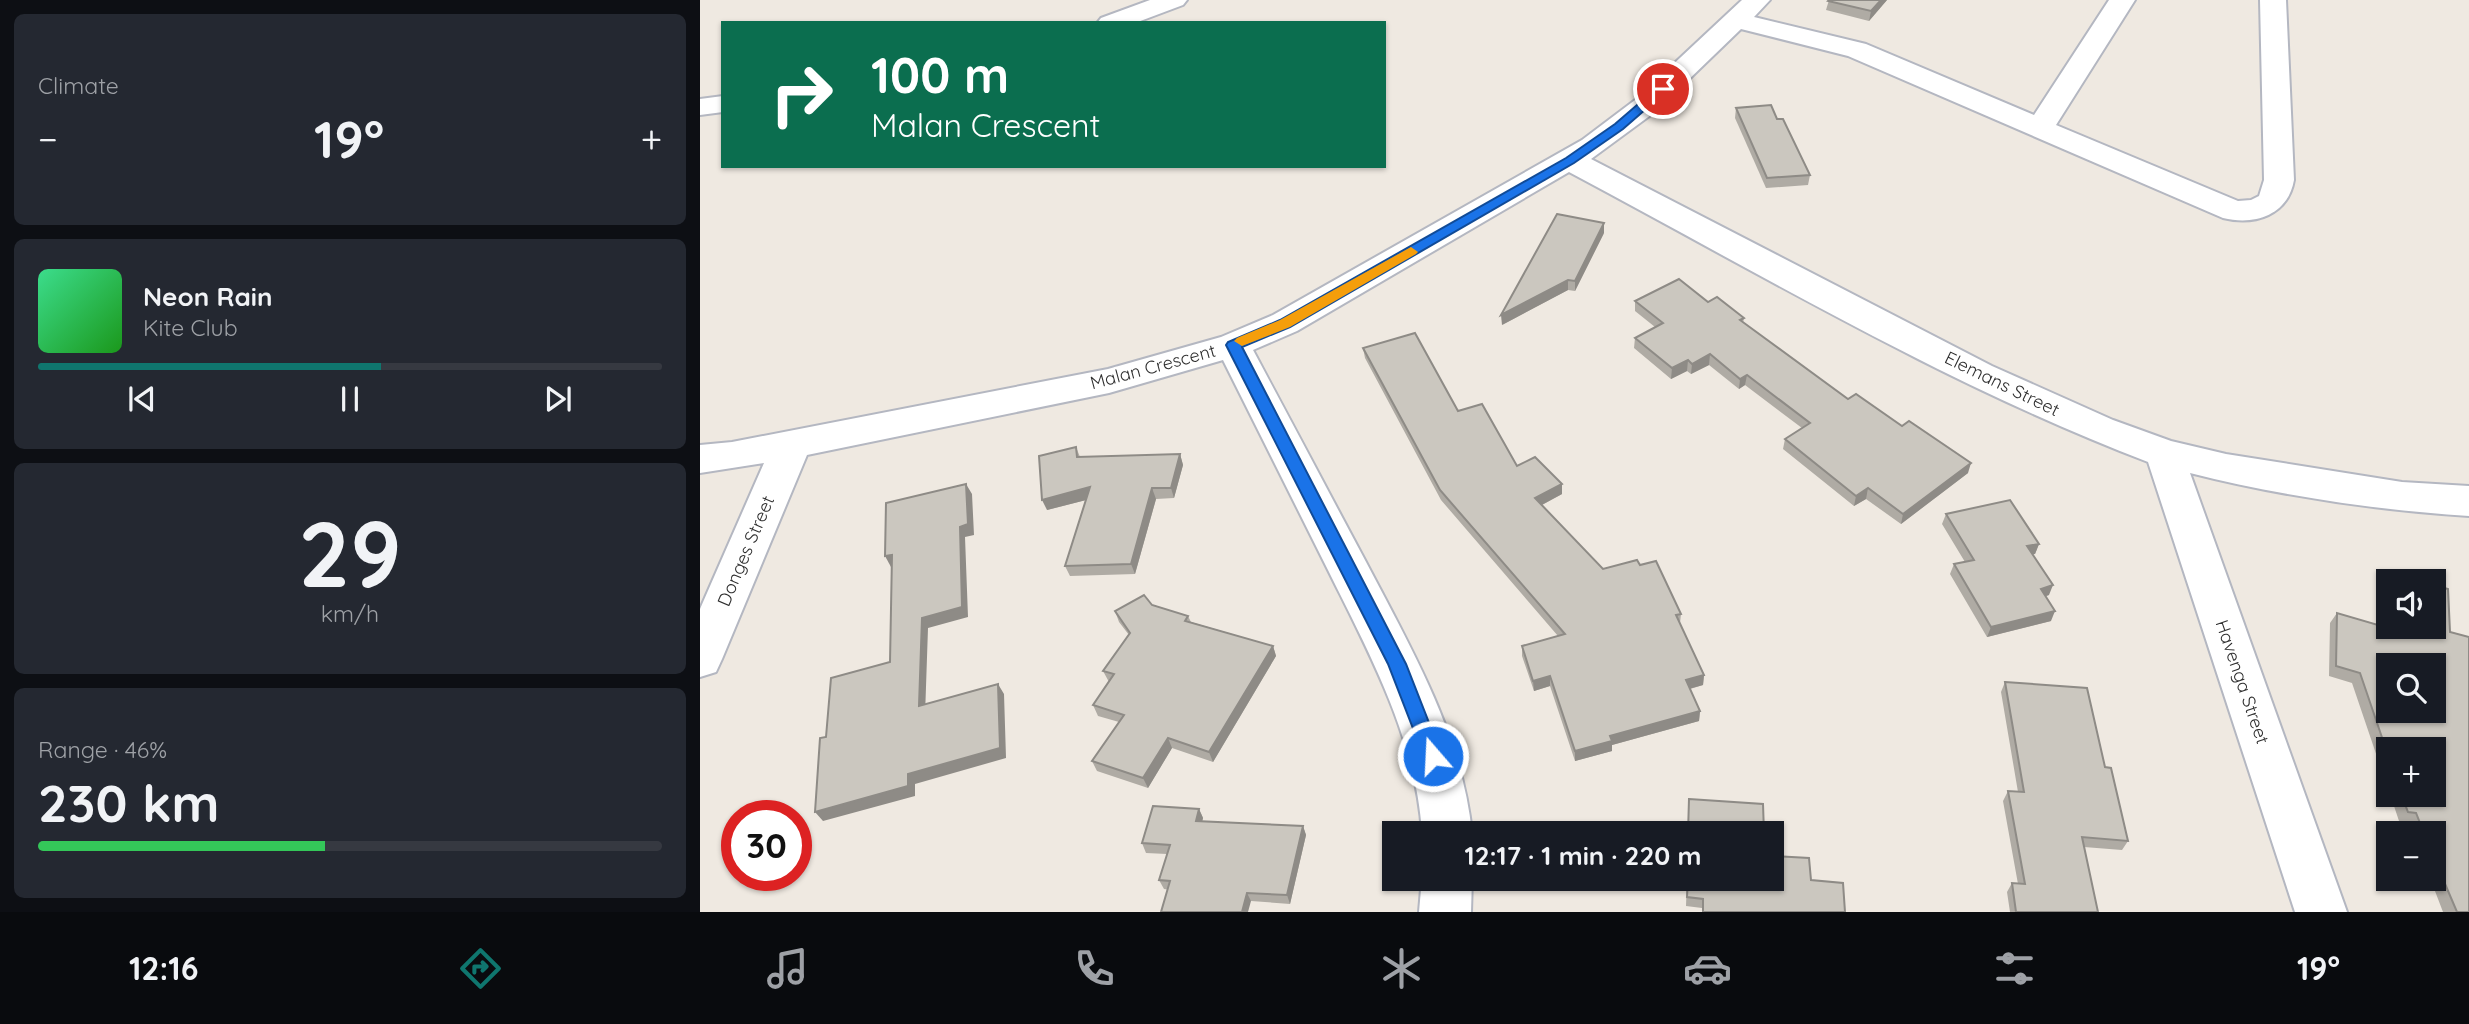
<!DOCTYPE html>
<html lang="en">
<head>
<meta charset="utf-8">
<style>
  :root { --surface:#171b24; --page:#242831; --text:#f1f3f6; --muted:#9ea1a6; --line:#363941; --accent:#0f766e }
  body { margin:0; font-family:Quicksand,sans-serif; background:var(--page); color:var(--text); height:100vh; display:flex; flex-direction:column; font-size:26px; white-space:nowrap }
  * { box-sizing:border-box; margin:0 }
  p { font-size:23px; color:var(--muted) }
  .icon { flex:none; width:38px; height:38px; fill:none; stroke:currentColor; stroke-width:2; stroke-linecap:round; stroke-linejoin:round }
  .map { position:relative; flex:1; overflow:hidden }
  .drawer { display:flex; flex-direction:column; gap:14px; padding:14px; background:#0d0f14; width:700px }
  .drawer>* { flex:none }
  .guide { position:absolute; left:21px; top:21px; width:665px; height:147px; border-radius:0px; box-shadow:0 2px 5px #0004; background:#0b6e4f; color:#fff; overflow:hidden }
  .tools { position:absolute; left:1676px; top:569px; display:grid; gap:14px }
  .tools a { display:grid; place-items:center; width:70px; height:70px; border-radius:0px; background:var(--surface); box-shadow:0 2px 5px #0004; font-size:35px }
  .speed { position:absolute; left:21px; top:800px; display:flex; gap:14px; font-size:35px; font-weight:700; text-align:center }
  .speed>* { display:grid; place-content:center; width:91px; height:91px; border-radius:50%; background:var(--surface); box-shadow:0 2px 5px #0004; line-height:1 }
  .speed .limit { border:10px solid #d22; background:#fff; color:#111 }
  .pin { position:absolute; display:grid; place-items:center; width:60px; height:60px; color:#fff; margin:-30px; border:4px solid #fff; border-radius:50%; box-shadow:0 2px 7px #0007 }
  .me { position:absolute; width:77px; margin:-38px; rotate:341deg; stroke-linejoin:round; filter:drop-shadow(0 0 5px #0008) }
  .turn { display:flex; align-items:center; gap:24px; height:147px; padding:0 35px; font-size:32px }
  .turn .icon { width:91px; height:91px; stroke-width:2.5 }
  .turn b { display:block; font-size:49px; line-height:60px }
  .big { font-size:52px; font-weight:800; line-height:1.1 }
  .drawer .tile { flex:1; display:flex; flex-direction:column; justify-content:center; gap:10px; min-width:0; padding:0 24px; border-radius:10px; background:var(--page) }
  .drawer .dial { align-items:center; gap:0 }
  .dial b { font-size:91px; line-height:1 }
  .song { display:flex; align-items:center; gap:21px }
  .cover { width:84px; height:84px; border-radius:10px; background:linear-gradient(135deg,hsl(150 70% 55%),hsl(120 70% 35%)) }
  .played { height:7px; border-radius:4px; background:linear-gradient(90deg,var(--accent) 55%,var(--line) 55%) }
  .keys { display:flex; justify-content:space-around; direction:ltr }
  .heat { display:flex; justify-content:space-between; align-items:center; font-size:38px; direction:ltr }
  .charge { height:10px; border-radius:5px; background:linear-gradient(90deg,#34c759 46%,var(--line) 0) }
  .trip { position:absolute; left:682px; top:821px; width:402px; height:70px; border-radius:0px; background:var(--surface); box-shadow:0 2px 5px #0004; font-weight:800; line-height:70px; text-align:center }
  .tab-bar { display:flex; height:112px; justify-content:space-around; align-items:center; background:#090b0e; color:var(--muted) }
  .tab-bar .icon { width:49px; height:49px }
  .tab-bar .on { color:var(--accent) }
  .tab-bar b { font-size:32px; color:var(--text) }
  main { display:flex; flex:1; min-height:0 }
  .map>svg:first-child { display:block }
</style>
</head>
<body>
<main>
<section class="drawer">
<div class="tile"><p>Climate</p>
<div class="heat"><a>−</a><b class="big">19°</b><a>+</a></div>
</div>
<div class="tile">
<div class="song"><i class="cover"></i><div><b>Neon Rain</b><p>Kite Club</p></div></div>
<div class="played"></div>
<div class="keys"><svg class="icon" aria-label="previous" viewBox="0 0 24 24"><path d="M18 5L8 12l10 7zM5 5v14"/></svg><svg class="icon" aria-label="pause" viewBox="0 0 24 24"><path d="M8 5v14M16 5v14"/></svg><svg class="icon" aria-label="next" viewBox="0 0 24 24"><path d="M6 5l10 7-10 7zM19 5v14"/></svg></div>
</div>
<div class="tile dial"><b>29</b><p>km/h</p></div>
<div class="tile"><p>Range · 46%</p><b class="big">230 km</b><div class="charge"></div></div>
</section>
<div class="map">
<svg width="1769" height="912" viewBox="0 0 1769 912">
  <rect width="100%" height="100%" fill="#efe9e1"/>
  <g fill="none" stroke-linecap="round" stroke-linejoin="round">
    <g stroke="#b4b7c1" stroke-width="4">
      <g id="minor">
        <polygon points="450,0 487,0 483,5 435,23 397,23 401,18"/>
        <path d="M1042,0H1070L1054,17L1166,44L1334,115L1409,0H1435L1356,125L1538,201L1551,200L1559,196L1564,180L1560,0H1586L1594,180C1588,215 1555,226 1523,218L1148,56L1041,29L955,112L891,159L1292,366L1413,420L1471,441L1526,454L1702,482L1769,486V516C1676,510 1581,496 1490,473L1647,912H1595L1448,462C1246,385 1059,273 869,172L597,331L553,350C591,421 628,491 666,562C711,648 762,735 772,833H722C716,738 669,653 628,570C593,500 558,430 523,360L409,393L107,455L22,659L16,672L0,677V609L64,463L0,473V445L32,442L408,369L521,337L573,315L882,140L935,100Z"/>
        <polygon points="23,96 23,112 0,115 0,99"/>
        <polygon points="722,878 772,878 771,912 719,912"/>
      </g>
    </g>
    <use href="#minor" fill="#fff" fill-rule="evenodd"/>
  </g>
  <g fill="#afaba4">
    <polygon points="1129,0 1187,0 1169,21 1126,10"/>
    <polygon points="1036,108 1077,119 1110,175 1108,185 1066,188 1035,118"/>
    <polygon points="904,233 875,291 868,290 802,325"/>
    <polygon points="935,301 1008,302 1044,318 1043,323 1148,399 1268,473 1201,524 1166,499 1154,506 1083,449 1085,439 1102,428 1045,385 1039,389 1009,365 991,374 987,371 971,379 934,348 935,338 955,327 935,311"/>
    <polygon points="663,348 758,411 817,466 862,494 842,505 903,569 940,565 981,614 980,623 1004,675 1003,685 990,689 1000,711 999,721 912,745 912,751 875,761 850,686 834,691 822,656 822,646 858,636 741,500 665,358"/>
    <polygon points="376,447 380,457 480,454 483,465 474,498 456,499 435,574 370,576 365,566 386,500 347,510"/>
    <polygon points="1246,514 1339,544 1335,554 1333,554 1349,595 1346,596 1351,621 1287,637 1250,574 1254,564 1265,562 1242,524"/>
    <polygon points="452,605 488,616 491,622 573,646 576,656 513,762 472,748 448,788 397,771 392,761 419,722 398,716 393,705 409,682 403,671 429,635 419,622 415,611"/>
    <polygon points="1637,613 1683,626 1688,619 1769,912 1743,912 1730,878 1734,878 1734,833 1711,833 1707,823 1699,821 1690,794 1734,794 1689,749 1689,792 1652,683 1629,676 1630,623"/>
    <polygon points="1305,682 1405,767 1428,841 1422,850 1384,847 1398,912 1310,912 1307,892 1312,883 1318,884 1303,801 1308,791 1318,792 1301,692"/>
    <polygon points="499,809 503,818 502,821 603,826 606,835 590,904 551,901 464,889 459,880 467,854 446,853 442,843"/>
    <polygon points="987,878 1073,878 1111,880 1145,912 1002,912 1002,908 986,906"/>
  </g>
  <g fill="#8e8b86">
    <polygon points="1181,0 1187,0 1169,21 1171,11"/>
    <polygon points="904,223 904,233 875,291 875,281"/>
    <polygon points="868,280 868,290 802,325 801,315"/>
    <polygon points="1010,354 1009,365 991,374 992,364"/>
    <polygon points="988,360 987,371 971,379 972,368"/>
    <polygon points="1047,375 1045,385 1039,389 1040,379"/>
    <polygon points="480,454 483,465 474,498 471,488"/>
    <polygon points="1271,463 1268,473 1201,524 1203,514"/>
    <polygon points="266,484 272,494 274,535 265,537 268,617 228,628 225,716 219,706 222,618 260,527"/>
    <polygon points="862,484 862,494 836,508 835,498"/>
    <polygon points="390,487 394,498 347,510 342,500"/>
    <polygon points="452,488 456,499 435,574 431,564"/>
    <polygon points="1168,488 1166,499 1154,506 1156,496"/>
    <polygon points="1339,544 1335,554 1323,556 1327,546"/>
    <polygon points="192,555 191,567 185,556"/>
    <polygon points="1353,585 1349,595 1337,599 1341,589"/>
    <polygon points="1355,611 1351,621 1287,637 1291,627"/>
    <polygon points="573,646 576,656 513,762 509,752"/>
    <polygon points="1004,675 1003,685 985,690 986,680"/>
    <polygon points="850,676 850,686 834,691 833,681"/>
    <polygon points="298,684 304,694 306,758 215,784 215,796 123,821 115,812 208,774"/>
    <polygon points="1000,711 999,721 912,745 912,751 875,761 875,751 910,736"/>
    <polygon points="468,738 472,748 448,788 443,778"/>
    <polygon points="499,809 503,818 500,830 496,821"/>
    <polygon points="603,826 606,835 590,904 587,895"/>
    <polygon points="547,893 551,901 548,912 542,912"/>
  </g>
  <g fill="#cbc7bf" stroke="#8e8b86" stroke-width="2" fill-rule="evenodd">
    <polygon points="1129,0 1181,0 1171,11 1128,1"/>
    <polygon points="1071,105 1077,119 1083,119 1110,175 1067,178 1036,108"/>
    <polygon points="857,214 904,223 875,281 868,280 801,315"/>
    <polygon points="979,279 1008,302 1017,297 1044,318 1040,320 1148,399 1156,394 1202,426 1209,421 1271,463 1203,514 1168,488 1156,496 1085,439 1110,423 1047,375 1040,379 1010,354 992,364 988,360 972,368 935,338 963,323 935,301"/>
    <polygon points="715,333 758,411 782,404 817,466 835,457 862,484 835,498 903,569 937,560 940,565 956,561 981,614 976,615 1004,675 986,680 1000,711 910,736 912,741 875,751 850,676 833,681 822,646 865,634 740,490 663,348"/>
    <polygon points="376,447 377,457 480,454 471,488 452,488 431,564 365,566 390,487 342,500 339,456"/>
    <polygon points="266,484 268,524 260,527 262,607 222,618 219,706 298,684 300,748 208,774 208,786 115,812 120,738 126,737 131,678 190,662 192,555 185,556 186,503"/>
    <polygon points="1310,500 1339,544 1327,546 1353,585 1341,589 1355,611 1291,627 1254,564 1274,560 1246,514"/>
    <polygon points="1697,575 1718,581 1697,581"/>
    <path d="M1734,585L1748,589L1750,632L1769,637V912H1757L1734,858V833H1724L1716,813L1708,812L1701,794H1734V749H1689V758L1660,673L1636,666L1637,613L1688,628V619L1689,626H1734ZM1689,665H1734V710H1689Z"/>
    <polygon points="444,595 452,605 488,616 485,621 573,646 509,752 468,738 443,778 392,761 424,715 393,705 414,674 403,671 430,633 415,611"/>
    <polygon points="1305,682 1387,688 1405,767 1411,768 1428,841 1382,837 1398,912 1316,912 1312,883 1325,884 1308,791 1324,792"/>
    <polygon points="989,799 1063,804 1064,833 988,833"/>
    <polygon points="453,806 499,809 496,821 603,826 587,895 547,893 542,912 461,912 470,881 459,880 470,845 442,843"/>
    <polygon points="1073,856 1109,858 1111,880 1143,883 1145,912 1003,912 1003,899 987,897 988,878 1073,878"/>
  </g>
  <polygon fill="#1a73e8" stroke="#114b97" stroke-width="2" points="959,86 969,89 923,129 874,163 590,327 542,347 706,664 742,756 739,762 733,765 726,762 688,664 526,345 528,342 580,320 866,158 915,124"/>
  <polygon fill="#f59e0b" points="711,247 718,252 716,254 590,327 542,346 534,341 537,338 580,320"/>
  <g text-anchor="middle" stroke-width="5" stroke-linejoin="round" paint-order="stroke">
    <g font-size="18" fill="#2e2e2e" stroke="#fff">
      <text transform="translate(453 367) rotate(-15)" y="6">Malan Crescent</text>
      <text transform="translate(1302 384) rotate(26)" y="6">Elemans Street</text>
      <text transform="translate(46 551) rotate(-67)" y="6">Donges Street</text>
      <text transform="translate(1542 682) rotate(71)" y="6">Havenga Street</text>
    </g>
  </g>
</svg>
<div class="tools">
<a><svg class="icon" aria-label="sound" viewBox="0 0 24 24"><path d="M4 9h4l5-4v14l-5-4H4zM17 9q2 3 0 6"/></svg></a>
<a><svg class="icon" aria-label="search" viewBox="0 0 24 24"><circle cx="10" cy="10" r="6"/><path d="M15 15l6 6"/></svg></a>
<a>+</a>
<a>−</a>
</div>
<div class="speed"><div class="limit">30</div></div>
<div class="pin" style="left:963px;top:89px;background:#d93025"><svg class="icon" aria-label="arrive" viewBox="0 0 24 24"><path d="M6 21V4h12l-3 4 3 4H6"/></svg></div>
<svg class="me" style="left:733px;top:756px" viewBox="-20 -20 40 40"><circle r="17" fill="#1a73e8" stroke="#fff" stroke-width="3"/><path d="M0-11L8 9 0 5-8 9z" fill="#fff"/></svg>
<div class="trip">12:17 · 1 min · 220 m</div>
<div class="guide">
<div class="turn"><svg class="icon" aria-label="right" viewBox="0 0 24 24"><path d="M7 20v-9h11M14 6l5 5-5 5"/></svg><div><b>100 m</b>Malan Crescent</div></div>
</div>
</div>
</main>
<nav class="tab-bar">
<b>12:16</b>
<svg class="icon on" aria-label="directions" viewBox="0 0 24 24"><path d="M12 3l9 9-9 9-9-9zM9 14v-3h6M13 9l2 2-2 2"/></svg>
<svg class="icon" aria-label="music" viewBox="0 0 24 24"><path d="M9 18V5l10-2v13"/><circle cx="6" cy="18" r="3"/><circle cx="16" cy="16" r="3"/></svg>
<svg class="icon" aria-label="phone" viewBox="0 0 24 24"><path d="M5 4h4l2 5-3 2q2 4 5 5l2-3 5 2v4C11 20 4 13 5 4z"/></svg>
<svg class="icon" aria-label="climate" viewBox="0 0 24 24"><path d="M12 3v18M4 7l16 10M4 17L20 7"/></svg>
<svg class="icon" aria-label="car" viewBox="0 0 24 24"><path d="M5 17H2v-5l4-1 3-4h7l3 4 3 1v5h-3M9 17h6M6 11h13"/><circle cx="7" cy="17" r="2"/><circle cx="17" cy="17" r="2"/></svg>
<svg class="icon" aria-label="filters" viewBox="0 0 24 24"><path d="M4 7h16M4 17h16"/><circle cx="9" cy="7" r="2"/><circle cx="15" cy="17" r="2"/></svg>
<b>19°</b>
</nav>
</body>
</html>
